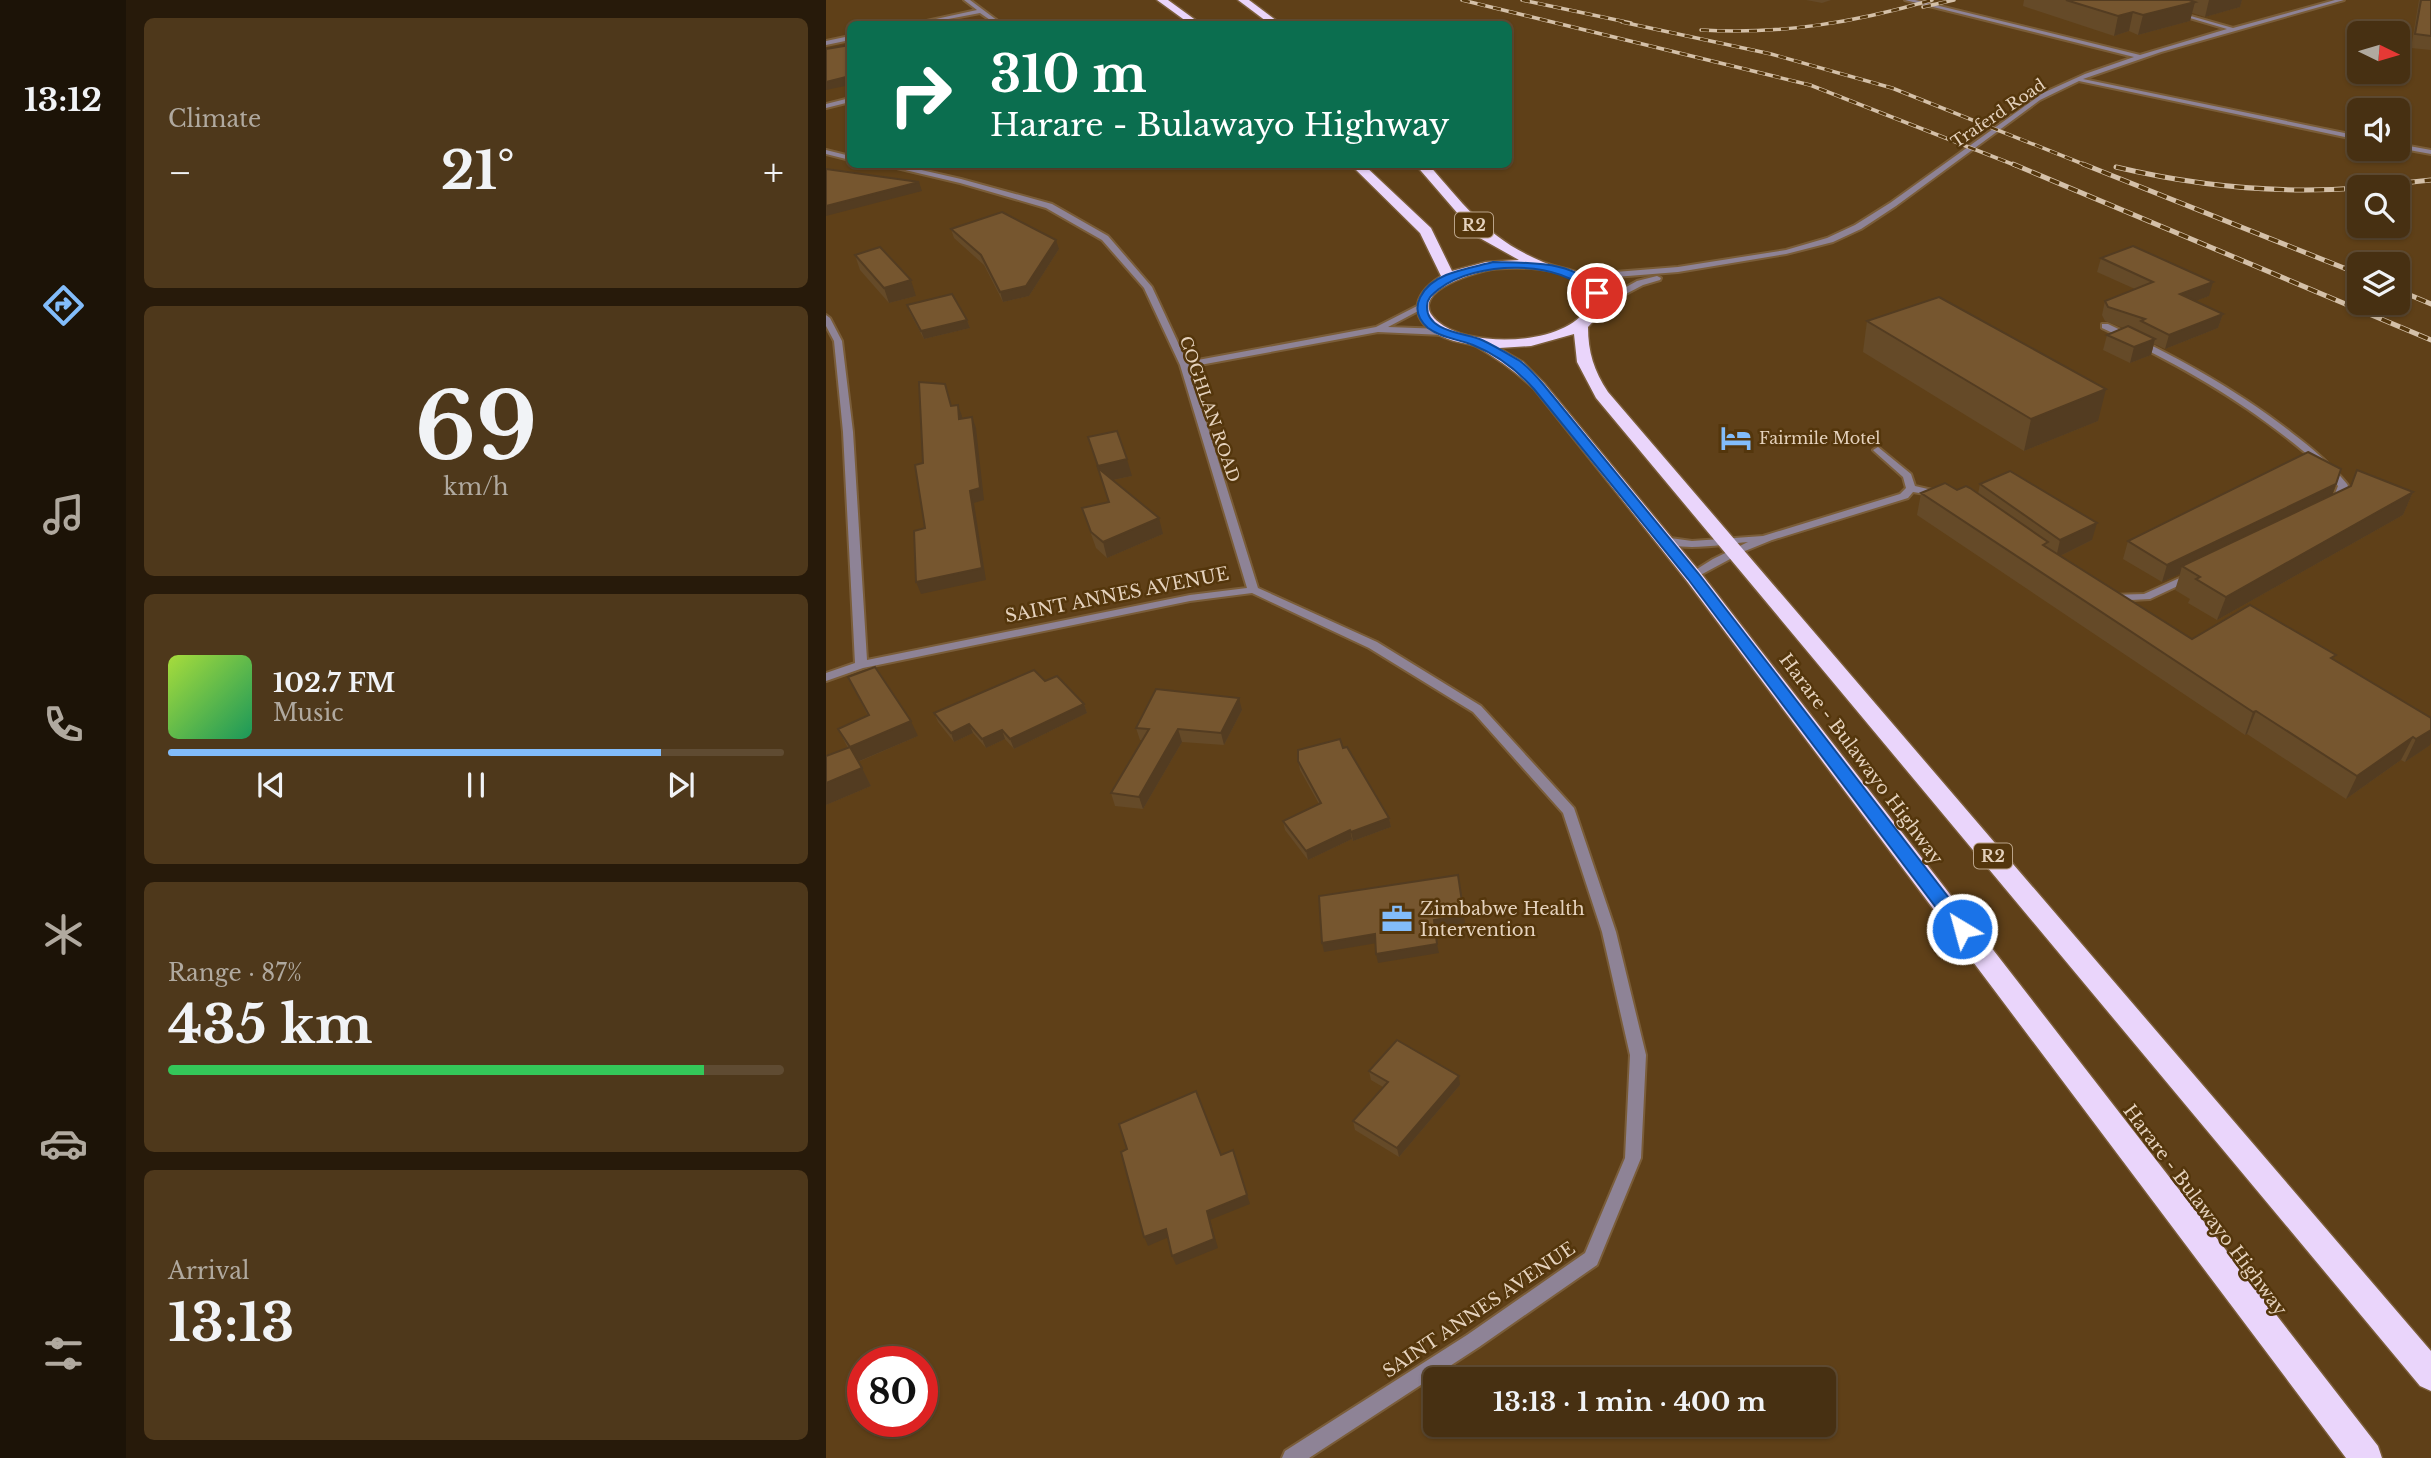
<!DOCTYPE html>
<html lang="en">
<head>
<meta charset="utf-8">
<style>
  :root { --surface:#473012; --page:#4e381b; --text:#f1f3f6; --muted:#b0a99f; --line:#5f4b32; --accent:#82bcfa }
  body { margin:0; font-family:"Libre Baskerville",serif; background:var(--page); color:var(--text); height:100vh; display:flex; flex-direction:column; font-size:26px; white-space:nowrap }
  * { box-sizing:border-box; margin:0 }
  p { font-size:23px; color:var(--muted) }
  .icon { flex:none; width:38px; height:38px; fill:none; stroke:currentColor; stroke-width:2; stroke-linecap:round; stroke-linejoin:round }
  .map { position:relative; flex:1; overflow:hidden }
  .details { display:flex; flex-direction:column; gap:18px; padding:18px; background:#271a0a; width:700px }
  .details>* { flex:none }
  .banner { position:absolute; left:21px; top:21px; width:665px; height:147px; border-radius:10px; box-shadow:0 2px 5px #0004,0 0 0 2px var(--line); background:#0b6e4f; color:#fff; overflow:hidden }
  .needle { width:46px; rotate:95deg }
  .controls { position:absolute; left:1521px; top:21px; display:grid; gap:14px }
  .controls a { display:grid; place-items:center; width:63px; height:63px; border-radius:10px; background:var(--surface); box-shadow:0 2px 5px #0004,0 0 0 2px var(--line); font-size:35px }
  .speed { position:absolute; left:21px; top:1346px; display:flex; gap:14px; font-size:35px; font-weight:700; text-align:center }
  .speed>* { display:grid; place-content:center; width:91px; height:91px; border-radius:50%; background:var(--surface); box-shadow:0 2px 5px #0004,0 0 0 2px var(--line); line-height:1 }
  .speed .limit { border:10px solid #d22; background:#fff; color:#111 }
  .pin { position:absolute; display:grid; place-items:center; width:60px; height:60px; color:#fff; margin:-30px; border:4px solid #fff; border-radius:50%; box-shadow:0 2px 7px #0007 }
  .me { position:absolute; width:77px; margin:-38px; rotate:323deg; stroke-linejoin:round; filter:drop-shadow(0 0 5px #0008) }
  .turn { display:flex; align-items:center; gap:24px; height:147px; padding:0 28px; font-size:32px }
  .turn .icon { width:91px; height:91px; stroke-width:2.5 }
  .turn b { display:block; font-size:49px; line-height:60px }
  .big { font-size:52px; font-weight:700; line-height:1.1 }
  .details .tile { flex:1; display:flex; flex-direction:column; justify-content:center; gap:10px; min-width:0; padding:0 24px; border-radius:10px; background:var(--page) }
  .details .dial { align-items:center; gap:0 }
  .dial b { font-size:91px; line-height:1 }
  .song { display:flex; align-items:center; gap:21px }
  .cover { width:84px; height:84px; border-radius:10px; background:linear-gradient(135deg,hsl(80 70% 55%),hsl(150 70% 35%)) }
  .played { height:7px; border-radius:4px; background:linear-gradient(90deg,var(--accent) 80%,var(--line) 80%) }
  .keys { display:flex; justify-content:space-around; direction:ltr }
  .heat { display:flex; justify-content:space-between; align-items:center; font-size:38px; direction:ltr }
  .charge { height:10px; border-radius:5px; background:linear-gradient(90deg,#34c759 87%,var(--line) 0) }
  .trip { position:absolute; left:597px; top:1367px; width:413px; height:70px; border-radius:10px; background:var(--surface); box-shadow:0 2px 5px #0004,0 0 0 2px var(--line); font-weight:700; line-height:70px; text-align:center }
  main { display:flex; flex:1; min-height:0 }
  .tabs { display:flex; flex-direction:column; width:126px; justify-content:space-around; align-items:center; background:#1c1307; color:var(--muted) }
  .tabs .icon { width:49px; height:49px }
  .tabs .selected { color:var(--accent) }
  .tabs b { font-size:32px; color:var(--text) }
  .map>svg:first-child { display:block }
</style>
</head>
<body>
<main>
<nav class="tabs">
<b>13:12</b>
<svg class="icon selected" aria-label="directions" viewBox="0 0 24 24"><path d="M12 3l9 9-9 9-9-9zM9 14v-3h6M13 9l2 2-2 2"/></svg>
<svg class="icon" aria-label="music" viewBox="0 0 24 24"><path d="M9 18V5l10-2v13"/><circle cx="6" cy="18" r="3"/><circle cx="16" cy="16" r="3"/></svg>
<svg class="icon" aria-label="phone" viewBox="0 0 24 24"><path d="M5 4h4l2 5-3 2q2 4 5 5l2-3 5 2v4C11 20 4 13 5 4z"/></svg>
<svg class="icon" aria-label="climate" viewBox="0 0 24 24"><path d="M12 3v18M4 7l16 10M4 17L20 7"/></svg>
<svg class="icon" aria-label="car" viewBox="0 0 24 24"><path d="M5 17H2v-5l4-1 3-4h7l3 4 3 1v5h-3M9 17h6M6 11h13"/><circle cx="7" cy="17" r="2"/><circle cx="17" cy="17" r="2"/></svg>
<svg class="icon" aria-label="filters" viewBox="0 0 24 24"><path d="M4 7h16M4 17h16"/><circle cx="9" cy="7" r="2"/><circle cx="15" cy="17" r="2"/></svg>
</nav>
<section class="details">
<div class="tile"><p>Climate</p>
<div class="heat"><a>−</a><b class="big">21°</b><a>+</a></div>
</div>
<div class="tile dial"><b>69</b><p>km/h</p></div>
<div class="tile">
<div class="song"><i class="cover"></i><div><b>102.7 FM</b><p>Music</p></div></div>
<div class="played"></div>
<div class="keys"><svg class="icon" aria-label="previous" viewBox="0 0 24 24"><path d="M18 5L8 12l10 7zM5 5v14"/></svg><svg class="icon" aria-label="pause" viewBox="0 0 24 24"><path d="M8 5v14M16 5v14"/></svg><svg class="icon" aria-label="next" viewBox="0 0 24 24"><path d="M6 5l10 7-10 7zM19 5v14"/></svg></div>
</div>
<div class="tile"><p>Range · 87%</p><b class="big">435 km</b><div class="charge"></div></div>
<div class="tile"><p>Arrival</p><b class="big">13:13</b></div>
</section>
<div class="map">
<svg width="1605" height="1458" viewBox="0 0 1605 1458">
  <rect width="100%" height="100%" fill="#5f4018"/>
  <g fill="none" stroke-linecap="round" stroke-linejoin="round">
    <g stroke="#7a5d39" stroke-width="4">
      <g id="minor">
        <polygon points="138,0 144,0 176,24 170,24 154,13 96,24 87,24 151,10"/>
        <polygon points="1079,0 1089,0 1314,55 1401,29 1347,13 1347,11 1407,28 1509,0 1518,0 1335,52 1257,79 1533,136 1533,140 1253,81 1214,100 1070,206 1035,229 1007,242 960,254 852,272 789,277 743,276 743,272 789,272 852,267 960,250 1001,238 1029,225 1064,203 1217,93 1259,74 1308,57"/>
        <polygon points="24,36 24,40 0,45 0,41"/>
        <polygon points="24,98 24,102 0,108 0,104"/>
        <polygon points="1572,144 1605,150 1605,154 1572,148"/>
        <polygon points="0,150 24,156 24,160 0,154"/>
        <polygon points="54,164 69,164 135,179 226,204 282,236 326,287 361,362 550,327 595,304 598,304 598,308 562,327 617,329 621,332 617,335 552,332 363,367 432,588 551,642 655,706 748,808 790,932 820,1055 815,1158 771,1265 653,1347 483,1458 456,1458 459,1451 641,1335 759,1253 799,1158 804,1055 776,932 737,813 647,712 543,648 426,593 364,601 37,668 0,681 0,673 29,663 17,432 8,341 0,326 0,315 4,318 16,341 27,432 41,660 364,595 421,588 354,365 318,288 276,240 220,208 134,183"/>
        <polygon points="831,276 835,278 834,280 817,285 775,307 768,305 811,281"/>
        <path d="M1276,324H1282C1347,355 1409,388 1466,433C1486,448 1505,464 1521,484L1522,486L1513,508L1509,509L1504,506L1512,486C1498,467 1480,453 1461,438C1404,393 1342,359 1276,328Z"/>
        <path d="M1052,447L1085,474L1089,486L1119,493V497L1087,492L1082,498L946,540L919,551L867,579L862,576L863,574L887,559L922,542C898,544 852,553 832,540L837,537L866,541L937,536L1074,494L1080,488L1077,477L1049,452L1047,450Z"/>
        <polygon points="1367,572 1372,575 1371,577 1324,599 1285,601 1279,598 1285,595 1318,594"/>
      </g>
    </g>
    <g stroke="#7a5d39" stroke-width="3">
      <g id="highway">
        <polygon points="331,0 342,0 375,24 364,24"/>
        <polygon points="412,0 423,0 455,24 444,24"/>
        <path d="M524,164H537L605,228L626,271L660,262L693,260L652,237L589,164H602C640,207 662,239 717,262C737,270 767,269 777,294C782,307 771,318 762,327C762,352 768,371 782,392L1605,1351V1391L1594,1386L770,398L751,362L748,334L705,346L673,348L697,362L718,383L874,572L1552,1446L1556,1458H1520L860,580L708,389C690,372 672,359 651,347C644,343 633,343 625,340C585,327 579,299 615,276L594,233ZM670,269C698,267 759,266 764,303C746,345 653,348 618,326C570,295 647,272 670,269Z"/>
      </g>
    </g>
    <use href="#minor" fill="#8e8396" fill-rule="evenodd"/>
    <use href="#highway" fill="#ead5fb" fill-rule="evenodd"/>
    <g stroke="#d4c0a8" stroke-width="3.5">
      <g id="rail-far1">
        <polyline points="636,0 984,85 1191,166"/>
        <polyline points="696,0 805,23"/>
        <polyline points="1097,7 1128,0"/>
        <polyline points="796,22 945,54 1066,88 1262,166"/>
        <path d="M875,30C955,35 1030,22 1106,0"/>
      </g>
    </g>
    <g stroke="#d4c0a8" stroke-width="5">
      <g id="rail">
        <polyline points="1187,164 1605,340"/>
        <polyline points="1257,164 1533,274"/>
        <path d="M1290,167C1370,186 1450,194 1533,188"/>
        <polyline points="1539,187 1605,180"/>
        <polyline points="1572,290 1605,304"/>
      </g>
    </g>
    <use href="#rail-far1" stroke="#54360c" stroke-width="2.5" stroke-dasharray="8" stroke-linecap="butt"/>
    <use href="#rail" stroke="#54360c" stroke-width="3.5" stroke-dasharray="10" stroke-linecap="butt"/>
  </g>
  <g fill="#654a28">
    <polygon points="980,0 1005,0 996,3"/>
    <polygon points="1198,0 1416,0 1414,7 1379,17 1366,13 1364,21 1312,35 1303,31 1288,36 1197,6"/>
    <polygon points="1593,0 1605,0 1605,50 1585,48"/>
    <polygon points="125,229 233,249 203,296 177,302 158,265 128,238"/>
    <polygon points="29,255 90,296 63,303 34,270"/>
    <polygon points="1275,258 1383,296 1369,301 1397,314 1392,328 1339,349 1328,344 1325,355 1304,363 1277,350 1281,335 1297,328 1279,321 1276,315 1279,301 1309,289 1271,272"/>
    <polygon points="81,305 141,320 144,328 98,339 84,313"/>
    <polygon points="1041,321 1272,421 1198,451 1037,352"/>
    <polygon points="262,437 306,476 287,480 337,534 281,558 270,548 256,508 283,502"/>
    <polygon points="1154,484 1266,540 1234,556 1366,639 1508,660 1603,746 1579,762 1575,760 1520,799 1421,734 1419,735 1091,515 1095,493 1131,490 1152,494"/>
    <polygon points="1510,484 1506,495 1587,492 1577,515 1391,620 1362,603 1364,599 1349,590 1354,574 1336,582 1297,559 1302,541"/>
    <polygon points="22,677 92,736 32,762 45,786 0,805 0,756 22,748 12,729 42,716"/>
    <polygon points="219,681 258,704 261,713 188,749 179,739 160,748 147,733 128,742 112,722 108,713"/>
    <polygon points="416,710 398,745 356,742 317,809 289,806 285,793 316,740 314,740 310,728"/>
    <polygon points="517,748 563,818 565,827 527,841 526,839 482,860 459,830 457,821 493,804 474,770 472,761"/>
    <polygon points="543,1071 634,1085 573,1157 529,1130 527,1121 557,1087 545,1080"/>
  </g>
  <g fill="#533c21">
    <polygon points="1383,0 1416,0 1414,7 1379,17"/>
    <polygon points="1369,2 1364,21 1312,35 1317,15"/>
    <polygon points="1307,12 1303,31 1288,36 1292,16"/>
    <polygon points="24,76 24,85 0,90 0,82"/>
    <polygon points="93,182 96,191 0,216 0,206"/>
    <polygon points="230,240 233,249 203,296 177,302 174,292"/>
    <polygon points="85,280 90,296 63,303 58,288"/>
    <polygon points="1387,282 1383,296 1351,308 1354,294"/>
    <polygon points="1397,314 1392,328 1339,349 1343,335"/>
    <polygon points="141,320 144,328 98,339 95,331"/>
    <polygon points="1329,339 1325,355 1304,363 1308,347"/>
    <polygon points="1280,389 1272,421 1198,451 1205,419"/>
    <polygon points="132,405 136,416 137,430 133,419"/>
    <polygon points="146,417 150,428 158,500 148,503 160,580 95,594 90,582"/>
    <polygon points="301,459 306,476 277,482 272,468 276,483 272,466"/>
    <polygon points="1510,484 1504,501 1356,566 1354,574 1336,582 1341,565"/>
    <polygon points="1587,492 1577,515 1391,620 1400,597"/>
    <polygon points="333,518 337,534 281,558 277,542"/>
    <polygon points="1271,523 1266,540 1230,558 1234,540"/>
    <polygon points="413,698 416,710 398,745 395,733"/>
    <polygon points="258,704 261,713 188,749 184,739"/>
    <polygon points="1430,711 1421,734 1419,735 1427,712"/>
    <polygon points="85,721 92,736 31,762 24,747"/>
    <polygon points="143,724 147,733 128,742 125,733"/>
    <polygon points="352,729 356,742 317,809 313,797"/>
    <polygon points="176,730 179,739 160,748 156,739"/>
    <polygon points="1605,730 1605,743 1603,746 1579,762 1590,739"/>
    <polygon points="1587,737 1575,760 1520,799 1531,776"/>
    <polygon points="36,768 45,786 0,805 0,783"/>
    <polygon points="563,818 565,827 527,841 525,832"/>
    <polygon points="524,830 526,839 482,860 480,851"/>
    <polygon points="638,915 639,924 609,929 608,920"/>
    <polygon points="549,934 551,943 498,952 496,943"/>
    <polygon points="611,944 613,953 552,963 550,954"/>
    <polygon points="633,1076 634,1085 573,1157 571,1148"/>
    <polygon points="407,1150 424,1204 384,1220 392,1248 350,1265 346,1256"/>
    <polygon points="340,1229 343,1237 322,1246 318,1237"/>
  </g>
  <g fill="#76562f" stroke="#533c21" stroke-width="2">
    <polygon points="1240,0 1363,0 1369,2 1317,15 1307,12 1292,16"/>
    <polygon points="1595,0 1605,0 1605,36 1589,34"/>
    <polygon points="24,45 24,76 0,82 0,49"/>
    <polygon points="0,169 93,182 0,206"/>
    <polygon points="176,212 230,240 200,286 174,292 155,255 125,229"/>
    <polygon points="1307,246 1387,282 1354,294 1397,314 1343,335 1315,321 1319,319 1282,307 1279,301 1327,282 1275,258"/>
    <polygon points="54,247 85,280 58,288 29,255"/>
    <polygon points="126,294 141,320 95,331 81,305"/>
    <polygon points="1113,297 1280,389 1205,419 1041,321"/>
    <polygon points="1302,326 1329,339 1308,347 1281,335"/>
    <polygon points="93,382 119,384 125,406 132,405 133,419 146,417 154,488 144,491 156,568 90,582 88,531 99,528 89,465 97,463"/>
    <polygon points="291,431 301,459 272,466 262,437"/>
    <polygon points="1482,452 1515,469 1510,484 1341,565 1302,541"/>
    <polygon points="272,468 333,518 277,542 265,532 256,508 283,502"/>
    <polygon points="1531,470 1587,492 1400,597 1370,579 1374,577 1356,566 1525,486"/>
    <polygon points="1184,471 1271,523 1234,540 1154,484"/>
    <polygon points="1119,483 1131,490 1140,486 1144,488 1222,542 1217,545 1366,639 1424,605 1510,655 1505,658 1605,718 1605,730 1590,739 1587,737 1531,776 1430,711 1427,712 1095,493"/>
    <polygon points="49,667 85,721 24,747 12,729 43,715 22,677"/>
    <polygon points="208,670 219,681 231,676 258,704 184,739 176,730 156,739 143,724 125,733 108,713"/>
    <polygon points="330,689 413,698 395,733 352,729 313,797 285,793 323,729 310,728"/>
    <polygon points="514,739 517,748 521,747 563,818 525,832 524,830 480,851 457,821 495,803 472,761 472,750"/>
    <polygon points="24,747 36,768 0,783 0,756"/>
    <polygon points="632,875 638,915 608,920 611,944 550,954 549,934 496,943 493,896"/>
    <polygon points="571,1040 633,1076 571,1148 527,1121 562,1082 543,1071"/>
    <polygon points="370,1091 395,1155 407,1150 421,1195 381,1211 388,1239 346,1256 340,1229 318,1237 295,1152 301,1149 293,1124"/>
  </g>
  <path fill="#1a73e8" stroke="#114b97" stroke-width="2" d="M667,262C706,263 750,260 776,293L767,296C736,258 649,261 613,289C607,294 601,298 601,306C600,332 640,333 656,340C669,346 682,354 694,361C702,367 710,376 717,384L872,573L1143,924L1145,929L1143,934H1130L862,579L708,389C691,370 672,355 647,345C632,339 615,338 602,328C579,308 598,284 620,275C635,269 652,266 667,262Z"/>
  <defs>
    <g id="hotel-bare" transform="scale(2.415)"><path d="M-6-4.5h1.5V1H6V5H4.5V3h-9V5H-6ZM-4 0a1.8 1.8 0 1 1 3.6 0ZM.5 0V-2.5h3Q6-2.5 6 0Z" fill="#82bcfa" stroke="#54360c" stroke-width="2.5" paint-order="stroke"/></g>
    <g id="office-bare" transform="scale(2.415)"><path d="M-6-3h4V-5.5h4V-3h4V5H-6ZM-1-4.5V-3h2v-1.5ZM-6 0V1H6V0Z" fill="#82bcfa" stroke="#54360c" stroke-width="2.5" paint-order="stroke"/></g>
  </defs>
  <g fill-rule="evenodd">
    <use href="#hotel-bare" x="910" y="438"/>
    <use href="#office-bare" x="571" y="919"/>
  </g>
  <g text-anchor="middle" stroke-width="5" stroke-linejoin="round" paint-order="stroke">
    <g font-size="16" fill="#e5d2bd" stroke="#54360c">
      <text transform="translate(1172 113) rotate(-34)" y="6">Traferd Road</text>
      <text transform="translate(384 409) rotate(71)" y="6">COGHLAN ROAD</text>
    </g>
    <g fill="#54360c" stroke="#baa388" stroke-width="2">
      <rect x="629" y="212.5" width="38" height="25" rx="5"/>
      <rect x="1148" y="843.5" width="38" height="25" rx="5"/>
    </g>
    <g font-size="16" font-weight="bold" fill="#e5d2bd">
      <text x="648" y="231">R2</text>
      <text x="1167" y="862">R2</text>
    </g>
    <g font-size="16" fill="#e5d2bd" stroke="#54360c" text-anchor="start">
      <text x="933" y="444">Fairmile Motel</text>
    </g>
    <g font-size="18" fill="#e5d2bd" stroke="#54360c">
      <text transform="translate(291 595) rotate(-11)" y="6">SAINT ANNES AVENUE</text>
      <text transform="translate(1035 759) rotate(53)" y="6">Harare - Bulawayo Highway</text>
      <text transform="translate(1379 1210) rotate(53)" y="6">Harare - Bulawayo Highway</text>
      <text transform="translate(653 1310) rotate(-34)" y="6">SAINT ANNES AVENUE</text>
    </g>
    <g font-size="18" fill="#e5d2bd" stroke="#54360c" text-anchor="start">
      <text x="594" y="915">Zimbabwe Health<tspan x="594" dy="21">Intervention</tspan></text>
    </g>
  </g>
</svg>
<div class="controls">
<a><svg class="needle" viewBox="-14 -14 28 28"><path d="M0-13l5 13h-10z" fill="#e53935"/><path d="M0 13l5-13h-10z" fill="#b0a99f"/></svg></a>
<a><svg class="icon" aria-label="sound" viewBox="0 0 24 24"><path d="M4 9h4l5-4v14l-5-4H4zM17 9q2 3 0 6"/></svg></a>
<a><svg class="icon" aria-label="search" viewBox="0 0 24 24"><circle cx="10" cy="10" r="6"/><path d="M15 15l6 6"/></svg></a>
<a><svg class="icon" aria-label="layers" viewBox="0 0 24 24"><path d="M12 4l9 5-9 5-9-5zM3 14l9 5 9-5"/></svg></a>
</div>
<div class="speed"><div class="limit">80</div></div>
<div class="pin" style="left:771px;top:293px;background:#d93025"><svg class="icon" aria-label="arrive" viewBox="0 0 24 24"><path d="M6 21V4h12l-3 4 3 4H6"/></svg></div>
<svg class="me" style="left:1136px;top:929px" viewBox="-20 -20 40 40"><circle r="17" fill="#1a73e8" stroke="#fff" stroke-width="3"/><path d="M0-11L8 9 0 5-8 9z" fill="#fff"/></svg>
<div class="trip">13:13 · 1 min · 400 m</div>
<div class="banner">
<div class="turn"><svg class="icon" aria-label="right" viewBox="0 0 24 24"><path d="M7 20v-9h11M14 6l5 5-5 5"/></svg><div><b>310 m</b>Harare - Bulawayo Highway</div></div>
</div>
</div>
</main>
</body>
</html>
